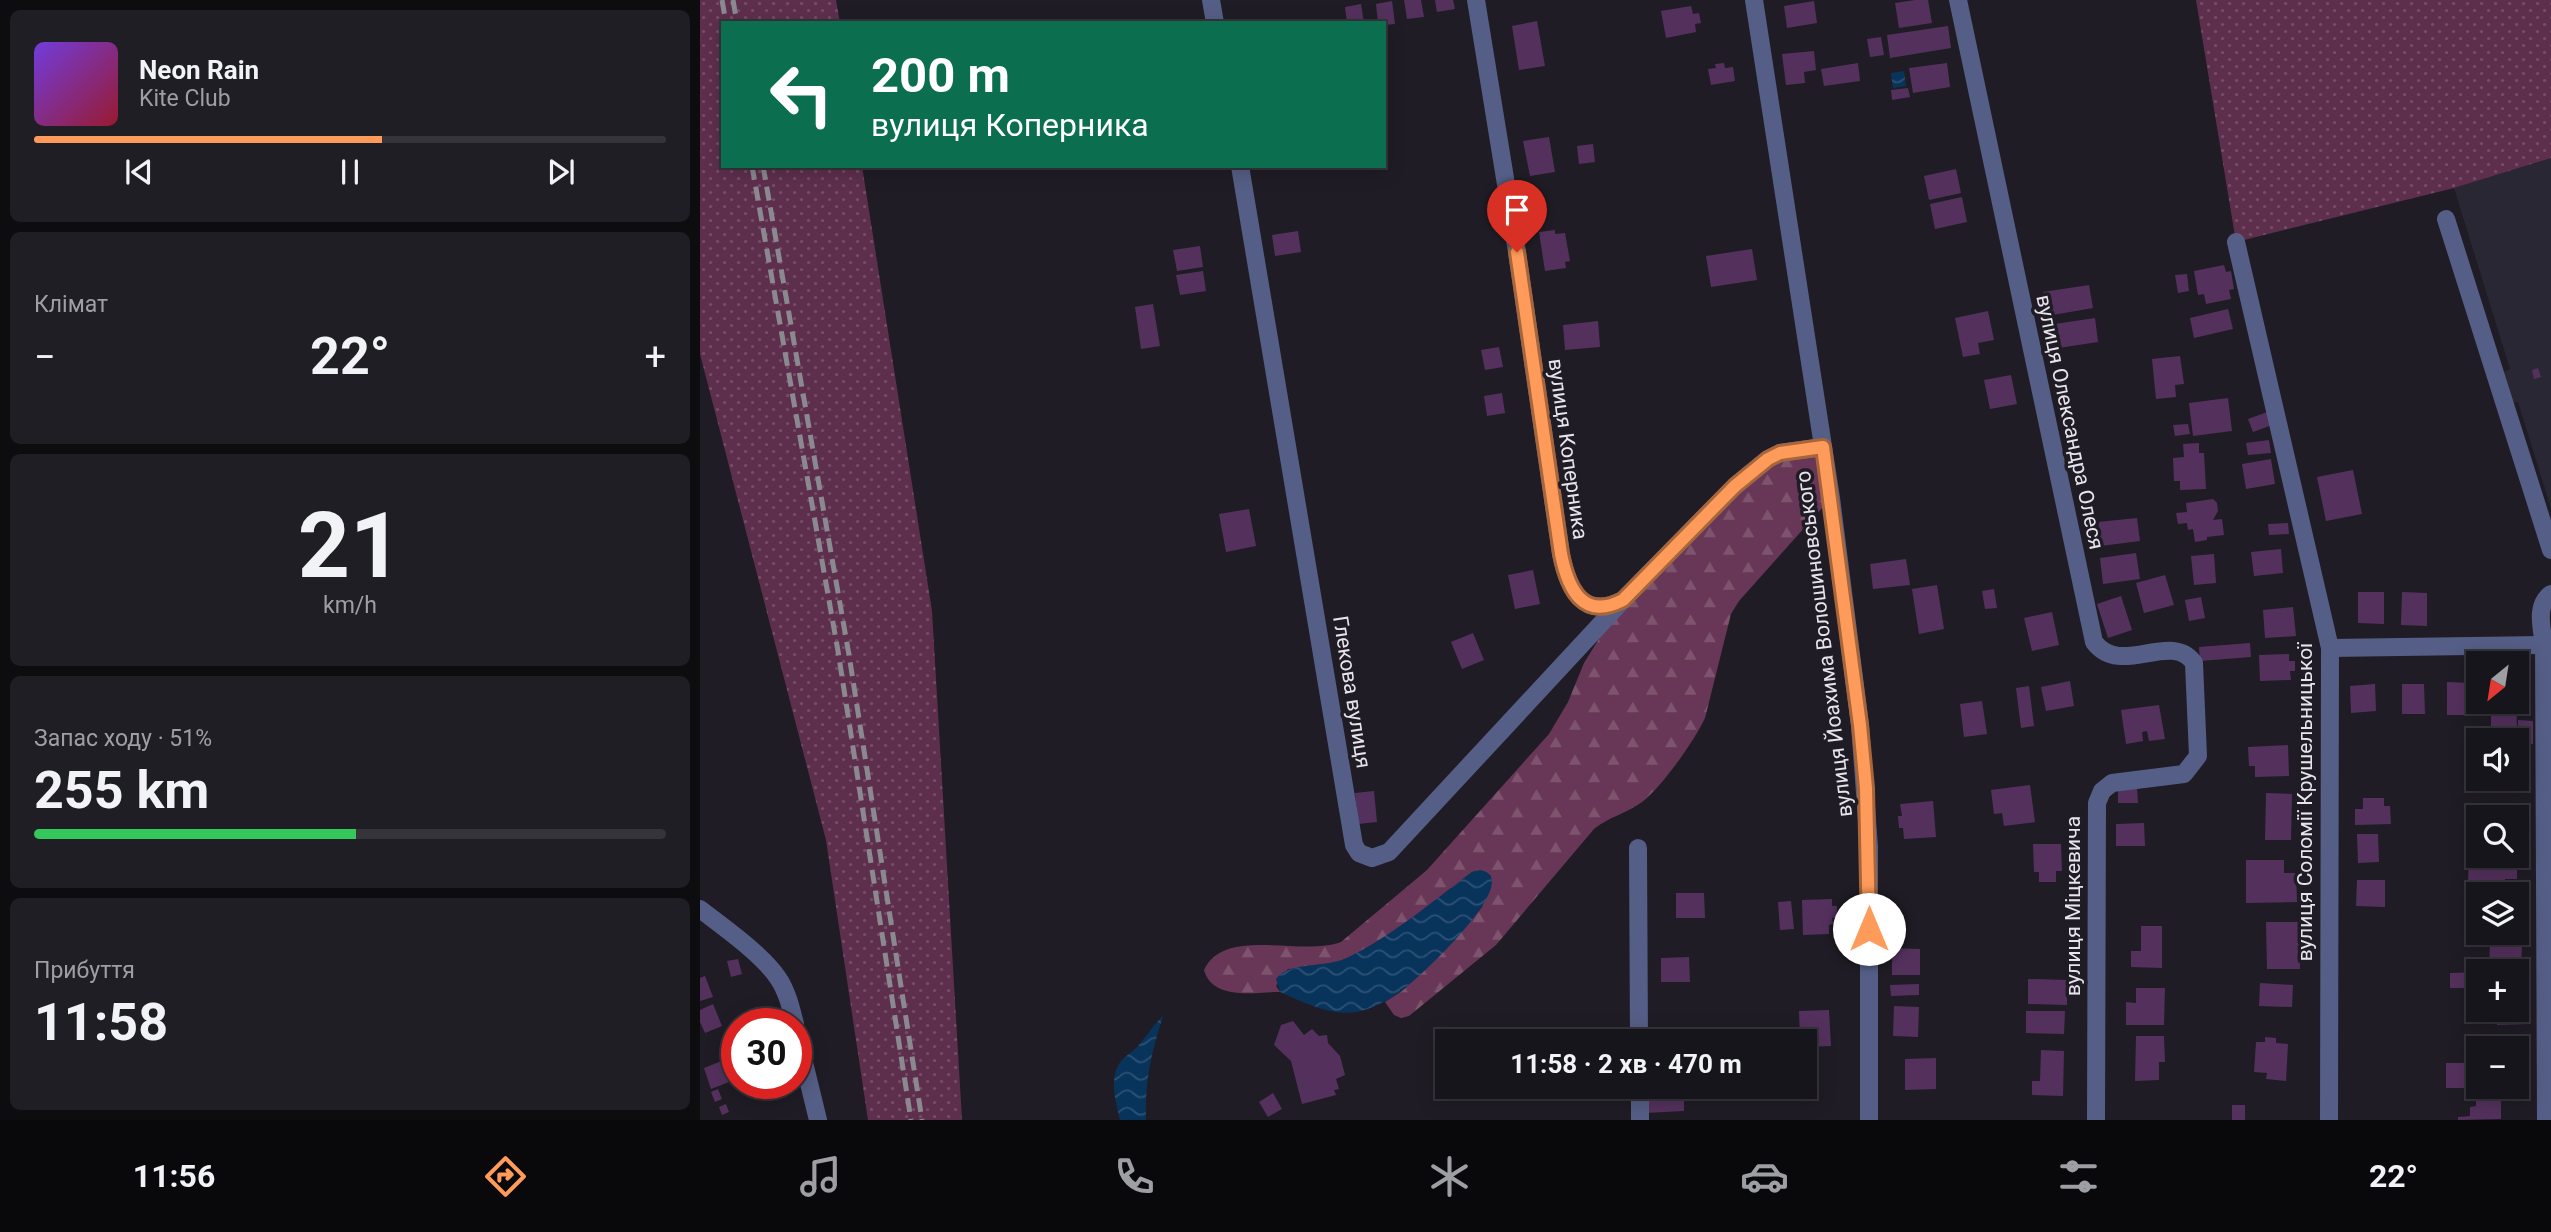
<!DOCTYPE html>
<html lang="uk">
<head>
<meta charset="utf-8">
<style>
  :root { --surface:#17151c; --page:#201e25; --text:#f1f3f6; --muted:#9e9fa3; --line:#36343b; --accent:#ff9b5a }
  body { margin:0; font-family:Roboto,sans-serif; background:var(--page); color:var(--text); height:100vh; display:flex; flex-direction:column; font-size:26px; white-space:nowrap }
  * { box-sizing:border-box; margin:0 }
  p { font-size:23px; color:var(--muted) }
  .icon { flex:none; width:38px; height:38px; fill:none; stroke:currentColor; stroke-width:2; stroke-linecap:round; stroke-linejoin:round }
  .map { position:relative; flex:1; overflow:hidden }
  .drawer { display:flex; flex-direction:column; gap:10px; padding:10px; background:#0d0c0f; width:700px }
  .drawer>* { flex:none }
  .banner { position:absolute; left:21px; top:21px; width:665px; height:147px; border-radius:0px; box-shadow:0 4px 18px #0003,0 0 0 2px var(--line); background:#0b6e4f; color:#fff; overflow:hidden }
  .needle { width:46px; rotate:210deg }
  .tools { position:absolute; left:1766px; top:651px; display:grid; gap:14px }
  .tools a { display:grid; place-items:center; width:63px; height:63px; border-radius:0px; background:var(--surface); box-shadow:0 4px 18px #0003,0 0 0 2px var(--line); font-size:35px }
  .speed { position:absolute; left:21px; top:1008px; display:flex; gap:14px; font-size:35px; font-weight:700; text-align:center }
  .speed>* { display:grid; place-content:center; width:91px; height:91px; border-radius:50%; background:var(--surface); box-shadow:0 4px 18px #0003,0 0 0 2px var(--line); line-height:1 }
  .speed .limit { border:10px solid #d22; background:#fff; color:#111 }
  .pin { position:absolute; display:grid; place-items:center; width:60px; height:60px; color:#fff; margin:-72px -30px; border-radius:50% 50% 50% 0; rotate:-45deg; box-shadow:0 0 7px #0007 }
  .pin .icon { rotate:45deg }
  .me { position:absolute; width:77px; margin:-38px; rotate:0deg; stroke-linejoin:round; filter:drop-shadow(0 0 5px #0008) }
  .turn { display:flex; align-items:center; gap:24px; height:147px; padding:0 35px; font-size:32px }
  .turn .icon { width:91px; height:91px; stroke-width:2.5 }
  .turn b { display:block; font-size:49px; line-height:60px }
  .big { font-size:52px; font-weight:700; line-height:1.1 }
  .drawer .card { flex:1; display:flex; flex-direction:column; justify-content:center; gap:10px; min-width:0; padding:0 24px; border-radius:10px; background:var(--page) }
  .drawer .dial { align-items:center; gap:0 }
  .dial b { font-size:91px; line-height:1 }
  .song { display:flex; align-items:center; gap:21px }
  .cover { width:84px; height:84px; border-radius:10px; background:linear-gradient(135deg,hsl(260 70% 55%),hsl(350 70% 35%)) }
  .played { height:7px; border-radius:4px; background:linear-gradient(90deg,var(--accent) 55%,var(--line) 55%) }
  .keys { display:flex; justify-content:space-around; direction:ltr }
  .heat { display:flex; justify-content:space-between; align-items:center; font-size:38px; direction:ltr }
  .charge { height:10px; border-radius:5px; background:linear-gradient(90deg,#34c759 51%,var(--line) 0) }
  .trip { position:absolute; left:735px; top:1029px; width:382px; height:70px; border-radius:0px; background:var(--surface); box-shadow:0 4px 18px #0003,0 0 0 2px var(--line); font-weight:700; line-height:70px; text-align:center }
  .tab-bar { display:flex; height:112px; justify-content:space-around; align-items:center; background:#09080b; color:var(--muted) }
  .tab-bar .icon { width:49px; height:49px }
  .tab-bar .on { color:var(--accent) }
  .tab-bar b { font-size:32px; color:var(--text) }
  main { display:flex; flex:1; min-height:0 }
  .map>svg:first-child { display:block }
</style>
</head>
<body>
<main>
<section class="drawer">
<div class="card">
<div class="song"><i class="cover"></i><div><b>Neon Rain</b><p>Kite Club</p></div></div>
<div class="played"></div>
<div class="keys"><svg class="icon" aria-label="previous" viewBox="0 0 24 24"><path d="M18 5L8 12l10 7zM5 5v14"/></svg><svg class="icon" aria-label="pause" viewBox="0 0 24 24"><path d="M8 5v14M16 5v14"/></svg><svg class="icon" aria-label="next" viewBox="0 0 24 24"><path d="M6 5l10 7-10 7zM19 5v14"/></svg></div>
</div>
<div class="card"><p>Клімат</p>
<div class="heat"><a>−</a><b class="big">22°</b><a>+</a></div>
</div>
<div class="card dial"><b>21</b><p>km/h</p></div>
<div class="card"><p>Запас ходу · 51%</p><b class="big">255 km</b><div class="charge"></div></div>
<div class="card"><p>Прибуття</p><b class="big">11:58</b></div>
</section>
<div class="map">
<svg width="1851" height="1120" viewBox="0 0 1851 1120">
  <defs>
    <pattern id="grass-dots" width="8" height="8" patternUnits="userSpaceOnUse" patternTransform="scale(1.75)"><rect width="8" height="8" fill="#5e2f4d"/><path d="M2 2h.1M6 6h.1" fill="none" stroke="#754d67" stroke-width="1.8" stroke-linecap="round"/></pattern>
    <pattern id="forest-firs" width="22" height="20" patternUnits="userSpaceOnUse" patternTransform="scale(1.75)"><rect width="22" height="20" fill="#683656"/><path d="M5 1l3.5 6h-7zM16 11l3.5 6h-7z" fill="#7e536e"/></pattern>
    <pattern id="water-waves" width="16" height="10" patternUnits="userSpaceOnUse" patternTransform="scale(1.75)"><rect width="16" height="10" fill="#08345c"/><path d="M0 5q4-4 8 0t8 0" fill="none" stroke="#2c5174"/></pattern>
  </defs>
  <rect width="100%" height="100%" fill="#1f1c25"/>
  <polygon fill="#2a2735" points="1851,158 1851,508 1818,402 1811,403 1801,373 1810,369 1754,188"/>
  <g fill="url(#grass-dots)">
    <polygon points="0,0 136,0 140,23 23,23 23,166 162,166 232,611 262,1120 168,1120 126,840 0,354"/>
    <polygon points="1496,0 1851,0 1851,158 1754,188 1536,242"/>
  </g>
  <path fill="url(#forest-firs)" d="M1123,447L1131,498L1039,601L1031,614L1005,718C995,740 961,788 942,802C927,813 909,817 894,829L796,945L709,1016L701,1018L694,1015L685,1002L702,991L743,952L770,922L782,907L791,876C784,870 780,870 772,872C733,901 677,950 631,964C618,968 602,967 588,969L576,986L580,992C554,992 513,1001 504,970C525,926 601,957 641,942L727,870L849,734L868,702L884,663L923,600L1068,459Z"/>
  <g fill="url(#water-waves)">
    <polygon points="1204,71 1206,86 1193,88 1191,73"/>
    <path d="M779,870C830,876 715,982 700,992C687,1001 672,1009 656,1012C630,1016 603,1002 580,992L576,979C589,961 626,968 647,958C692,936 732,902 772,872Z"/>
    <path d="M463,1016C451,1054 445,1080 446,1120H420C416,1101 408,1078 421,1061C426,1055 433,1052 438,1046C447,1036 453,1025 463,1016Z"/>
  </g>
  <g fill="#54315d">
    <polygon points="704,0 721,0 724,17 707,19"/>
    <polygon points="735,0 753,0 755,9 737,12"/>
    <polygon points="1215,0 1228,0 1232,23 1199,28 1195,3"/>
    <polygon points="692,1 695,24 684,25 684,23 678,23 676,4"/>
    <polygon points="1114,1 1117,23 1087,28 1084,6"/>
    <polygon points="661,4 664,23 647,23 645,7"/>
    <polygon points="991,6 993,14 999,13 1001,23 995,24 996,32 966,38 961,11"/>
    <polygon points="837,21 845,66 819,70 812,26"/>
    <polygon points="1248,26 1251,48 1190,58 1187,35"/>
    <polygon points="1181,37 1184,55 1170,57 1167,39"/>
    <polygon points="1114,51 1116,70 1104,72 1105,83 1086,85 1082,54"/>
    <polygon points="1024,63 1025,68 1033,67 1035,81 1011,85 1008,69 1016,68 1015,64"/>
    <polygon points="1158,63 1160,81 1124,86 1121,69"/>
    <polygon points="1247,63 1250,87 1213,93 1209,68"/>
    <polygon points="1208,88 1210,97 1192,100 1191,90"/>
    <polygon points="849,137 855,172 830,176 823,141"/>
    <polygon points="893,144 895,162 879,164 877,146"/>
    <polygon points="1256,169 1261,193 1229,200 1224,176"/>
    <polygon points="1262,197 1267,222 1235,229 1230,204"/>
    <polygon points="855,230 855,234 865,233 870,261 865,262 866,268 845,271 839,232"/>
    <polygon points="598,231 601,252 575,256 572,235"/>
    <polygon points="500,246 503,267 477,271 473,250"/>
    <polygon points="1052,249 1057,280 1011,287 1006,256"/>
    <polygon points="1524,265 1526,272 1531,271 1534,289 1529,290 1531,299 1506,304 1504,294 1498,295 1494,271"/>
    <polygon points="503,271 506,291 480,295 476,275"/>
    <polygon points="1487,274 1489,291 1478,293 1475,275"/>
    <polygon points="1389,285 1393,308 1347,316 1343,292"/>
    <polygon points="453,304 460,346 441,349 435,307"/>
    <polygon points="1528,309 1533,329 1494,338 1490,318"/>
    <polygon points="1288,311 1294,340 1278,343 1280,354 1263,357 1255,318"/>
    <polygon points="1395,318 1398,342 1352,349 1348,325"/>
    <polygon points="898,321 900,347 865,350 863,325"/>
    <polygon points="799,347 803,367 785,370 781,350"/>
    <polygon points="1480,356 1484,384 1475,385 1476,397 1456,399 1452,359"/>
    <polygon points="1838,368 1841,377 1834,379 1832,370"/>
    <polygon points="1311,375 1317,404 1290,409 1284,380"/>
    <polygon points="802,393 805,413 787,416 784,396"/>
    <polygon points="1528,398 1532,431 1493,436 1489,403"/>
    <polygon points="1570,411 1575,424 1553,432 1548,419"/>
    <polygon points="1488,424 1490,434 1475,436 1473,425"/>
    <polygon points="1569,440 1571,453 1548,455 1546,443"/>
    <polygon points="1499,443 1499,453 1504,453 1506,489 1480,490 1480,481 1474,481 1473,458 1484,457 1483,444"/>
    <polygon points="1571,459 1575,484 1546,489 1542,464"/>
    <polygon points="1653,470 1662,514 1626,521 1617,477"/>
    <polygon points="1513,499 1517,503 1518,511 1513,520 1522,519 1524,535 1507,537 1507,540 1495,542 1493,529 1488,530 1487,523 1478,524 1476,513 1487,512 1486,503"/>
    <polygon points="549,509 556,546 526,552 519,514"/>
    <polygon points="1437,518 1440,541 1401,546 1398,522"/>
    <polygon points="1588,523 1589,534 1569,535 1568,524"/>
    <polygon points="1581,549 1583,573 1554,576 1551,552"/>
    <polygon points="1436,553 1440,579 1403,584 1400,558"/>
    <polygon points="1514,554 1516,583 1494,585 1491,556"/>
    <polygon points="1206,559 1210,585 1173,589 1170,564"/>
    <polygon points="833,570 840,604 815,609 808,575"/>
    <polygon points="1465,575 1474,605 1444,613 1436,583"/>
    <polygon points="1237,585 1244,629 1219,634 1212,589"/>
    <polygon points="1294,589 1297,608 1285,609 1282,591"/>
    <polygon points="1658,592 1684,592 1684,624 1658,623"/>
    <polygon points="1702,592 1727,593 1727,626 1701,625"/>
    <polygon points="1421,596 1432,630 1408,638 1397,604"/>
    <polygon points="1501,597 1505,618 1489,621 1485,600"/>
    <polygon points="1593,607 1596,636 1565,638 1563,610"/>
    <polygon points="1352,612 1359,645 1332,651 1324,618"/>
    <polygon points="773,633 784,660 762,669 751,642"/>
    <polygon points="1550,643 1551,657 1500,661 1499,647"/>
    <polygon points="1589,654 1589,661 1595,661 1595,671 1590,671 1591,680 1560,681 1559,655"/>
    <polygon points="1370,681 1374,706 1346,711 1341,687"/>
    <polygon points="1747,682 1773,683 1773,715 1747,715"/>
    <polygon points="1675,684 1676,711 1651,713 1650,686"/>
    <polygon points="1702,684 1724,684 1725,714 1702,714"/>
    <polygon points="1329,686 1334,726 1321,728 1316,688"/>
    <polygon points="1282,701 1287,734 1264,737 1260,704"/>
    <polygon points="1791,702 1816,702 1817,726 1791,726"/>
    <polygon points="1459,705 1465,739 1449,741 1447,731 1442,732 1443,741 1426,744 1421,710"/>
    <polygon points="1818,720 1833,721 1833,744 1818,743"/>
    <polygon points="1588,745 1589,776 1555,777 1555,766 1549,766 1548,747"/>
    <polygon points="1330,785 1335,822 1304,826 1302,813 1294,814 1291,790"/>
    <polygon points="1418,787 1437,787 1438,803 1418,803"/>
    <polygon points="674,791 677,822 658,824 655,793"/>
    <polygon points="1566,793 1592,794 1591,840 1565,840"/>
    <polygon points="1663,798 1684,798 1684,806 1690,806 1691,824 1655,825 1655,809 1663,809"/>
    <polygon points="1233,801 1236,837 1204,839 1203,828 1199,828 1198,816 1202,816 1200,804"/>
    <rect x="1796" y="809" width="23" height="8"/>
    <polygon points="1444,823 1445,846 1416,846 1416,824"/>
    <polygon points="1657,834 1678,834 1679,862 1658,863"/>
    <polygon points="1333,844 1361,844 1362,871 1356,871 1356,882 1339,882 1339,872 1334,872"/>
    <polygon points="1769,858 1817,860 1817,879 1805,879 1805,894 1778,894 1778,883 1768,883"/>
    <polygon points="1546,860 1584,860 1584,873 1596,873 1597,902 1546,903"/>
    <polygon points="1657,880 1685,880 1685,907 1656,906"/>
    <polygon points="976,893 1004,893 1005,918 976,918"/>
    <polygon points="1132,899 1132,906 1137,906 1137,918 1132,918 1133,924 1129,925 1129,934 1103,935 1102,900"/>
    <polygon points="1091,901 1094,929 1080,930 1078,902"/>
    <polygon points="1566,922 1599,922 1600,969 1567,969"/>
    <polygon points="1441,926 1462,926 1462,968 1431,967 1431,951 1441,951"/>
    <polygon points="1790,943 1822,944 1821,973 1789,971"/>
    <polygon points="1192,948 1220,949 1220,975 1192,975"/>
    <polygon points="989,957 990,982 961,982 961,958"/>
    <polygon points="38,959 42,974 31,977 27,961"/>
    <polygon points="1778,972 1778,988 1750,988 1750,973"/>
    <polygon points="5,976 13,997 0,1001 0,978"/>
    <polygon points="1328,979 1367,980 1367,1005 1328,1004"/>
    <polygon points="1560,983 1593,985 1592,1007 1559,1006"/>
    <polygon points="1219,984 1219,995 1191,996 1190,985"/>
    <polygon points="1436,988 1465,988 1464,1025 1426,1025 1426,1002 1436,1003"/>
    <polygon points="1816,991 1828,991 1829,1024 1797,1025 1797,1010 1816,1010"/>
    <polygon points="13,1004 22,1026 5,1033 0,1022 0,1010"/>
    <polygon points="1194,1006 1219,1007 1218,1037 1193,1036"/>
    <polygon points="1129,1010 1131,1046 1104,1047 1104,1041 1100,1041 1099,1011"/>
    <polygon points="71,1011 74,1024 52,1024 59,1021 58,1014"/>
    <polygon points="1326,1011 1365,1011 1364,1034 1326,1033"/>
    <polygon points="593,1021 604,1035 612,1029 619,1036 627,1035 628,1043 640,1056 645,1075 636,1079 639,1089 634,1090 636,1095 602,1104 591,1061 574,1045 581,1025"/>
    <polygon points="1436,1036 1464,1036 1465,1062 1459,1062 1459,1080 1435,1081"/>
    <polygon points="1565,1037 1576,1038 1576,1043 1588,1044 1586,1081 1566,1079 1567,1073 1554,1072 1556,1042 1565,1042"/>
    <polygon points="1341,1050 1364,1051 1363,1096 1332,1095 1332,1081 1340,1081"/>
    <polygon points="1816,1055 1830,1055 1829,1080 1816,1080"/>
    <polygon points="34,1056 37,1063 37,1079 11,1089 4,1068"/>
    <polygon points="1236,1058 1236,1089 1205,1090 1205,1059"/>
    <polygon points="1746,1063 1771,1063 1772,1088 1746,1088"/>
    <polygon points="18,1089 22,1099 15,1102 11,1092"/>
    <polygon points="573,1093 582,1109 568,1117 559,1102"/>
    <polygon points="984,1096 984,1111 946,1113 946,1097"/>
    <polygon points="1776,1096 1801,1096 1801,1119 1758,1120 1758,1117 1770,1116 1770,1107 1776,1106"/>
    <polygon points="26,1104 29,1112 22,1115 19,1107"/>
    <rect x="1532" y="1105" width="13" height="15"/>
  </g>
  <g fill="none" stroke-linecap="round" stroke-linejoin="round">
    <g stroke="#555e86" stroke-width="18">
      <polyline points="511,0 515,23"/>
      <path d="M776,0L817,252L861,554C868,589 883,621 923,600L1035,486L1068,459L1080,453L1123,447"/>
      <polyline points="1054,0 1131,498 1160,725 1169,847 1169,1120"/>
      <path d="M1258,0L1394,642C1421,678 1471,630 1494,663L1498,756L1484,774L1412,783L1402,791L1397,803L1396,1120"/>
      <polyline points="540,166 654,845 659,853 672,858 689,852 923,600"/>
      <polyline points="1746,219 1851,550"/>
      <polyline points="1536,242 1630,648 1629,1120"/>
      <polyline points="1630,648 1844,645"/>
      <polyline points="938,848 939,1041"/>
      <path d="M0,909C23,927 62,954 78,978C87,991 91,1008 95,1024"/>
      <polyline points="96,1030 118,1120"/>
      <polyline points="940,1087 940,1120"/>
      <path d="M1846,1120L1844,645C1842,628 1835,605 1851,594"/>
    </g>
    <g stroke="#8b8990" stroke-width="5" stroke-dasharray="14 7" stroke-linecap="butt">
      <polyline points="22,0 26,23"/>
      <polyline points="33,0 37,23"/>
      <polyline points="52,166 138,651 211,1120"/>
      <polyline points="63,166 149,655 222,1120"/>
    </g>
  </g>
  <g fill="none" stroke-linecap="round" stroke-linejoin="round">
    <g stroke="#a6653a" stroke-width="18">
      <path id="route" d="M817,252L861,554C868,589 883,621 923,600L1035,486L1068,459L1080,453L1123,447L1160,725L1166,788L1169,929"/>
    </g>
    <use href="#route" stroke="#ff9b5a" stroke-width="12"/>
  </g>
  <g text-anchor="middle" stroke-width="7" stroke-linejoin="round" paint-order="stroke">
    <g font-size="21" fill="#e7e5eb" stroke="#1f1c25">
      <text transform="translate(1370 422) rotate(78)" y="7">вулиця Олександра Олеся</text>
      <text transform="translate(868 449) rotate(82)" y="7">вулиця Коперника</text>
      <text transform="translate(1124 644) rotate(-97)" y="7">вулиця Йоахима Волошиновського</text>
      <text transform="translate(652 692) rotate(81)" y="7">Глекова вулиця</text>
      <text transform="translate(1605 802) rotate(-90)" y="7">вулиця Соломії Крушельницької</text>
      <text transform="translate(1373 906) rotate(-90)" y="7">вулиця Міцкевича</text>
    </g>
  </g>
</svg>
<div class="tools">
<a><svg class="needle" viewBox="-14 -14 28 28"><path d="M0-13l5 13h-10z" fill="#e53935"/><path d="M0 13l5-13h-10z" fill="#9e9fa3"/></svg></a>
<a><svg class="icon" aria-label="sound" viewBox="0 0 24 24"><path d="M4 9h4l5-4v14l-5-4H4zM17 9q2 3 0 6"/></svg></a>
<a><svg class="icon" aria-label="search" viewBox="0 0 24 24"><circle cx="10" cy="10" r="6"/><path d="M15 15l6 6"/></svg></a>
<a><svg class="icon" aria-label="layers" viewBox="0 0 24 24"><path d="M12 4l9 5-9 5-9-5zM3 14l9 5 9-5"/></svg></a>
<a>+</a>
<a>−</a>
</div>
<div class="speed"><div class="limit">30</div></div>
<div class="pin" style="left:817px;top:252px;background:#d93025"><svg class="icon" aria-label="arrive" viewBox="0 0 24 24"><path d="M6 21V4h12l-3 4 3 4H6"/></svg></div>
<svg class="me" style="left:1169px;top:929px" viewBox="-20 -20 40 40"><circle r="19" fill="#fff"/><path d="M0-13L10 11 0 6-10 11z" fill="#ff9b5a"/></svg>
<div class="trip">11:58 · 2 хв · 470 m</div>
<div class="banner">
<div class="turn"><svg class="icon" aria-label="left" viewBox="0 0 24 24"><path d="M17 20v-9H6M10 6l-5 5 5 5"/></svg><div><b>200 m</b>вулиця Коперника</div></div>
</div>
</div>
</main>
<nav class="tab-bar">
<b>11:56</b>
<svg class="icon on" aria-label="directions" viewBox="0 0 24 24"><path d="M12 3l9 9-9 9-9-9zM9 14v-3h6M13 9l2 2-2 2"/></svg>
<svg class="icon" aria-label="music" viewBox="0 0 24 24"><path d="M9 18V5l10-2v13"/><circle cx="6" cy="18" r="3"/><circle cx="16" cy="16" r="3"/></svg>
<svg class="icon" aria-label="phone" viewBox="0 0 24 24"><path d="M5 4h4l2 5-3 2q2 4 5 5l2-3 5 2v4C11 20 4 13 5 4z"/></svg>
<svg class="icon" aria-label="climate" viewBox="0 0 24 24"><path d="M12 3v18M4 7l16 10M4 17L20 7"/></svg>
<svg class="icon" aria-label="car" viewBox="0 0 24 24"><path d="M5 17H2v-5l4-1 3-4h7l3 4 3 1v5h-3M9 17h6M6 11h13"/><circle cx="7" cy="17" r="2"/><circle cx="17" cy="17" r="2"/></svg>
<svg class="icon" aria-label="filters" viewBox="0 0 24 24"><path d="M4 7h16M4 17h16"/><circle cx="9" cy="7" r="2"/><circle cx="15" cy="17" r="2"/></svg>
<b>22°</b>
</nav>
</body>
</html>
